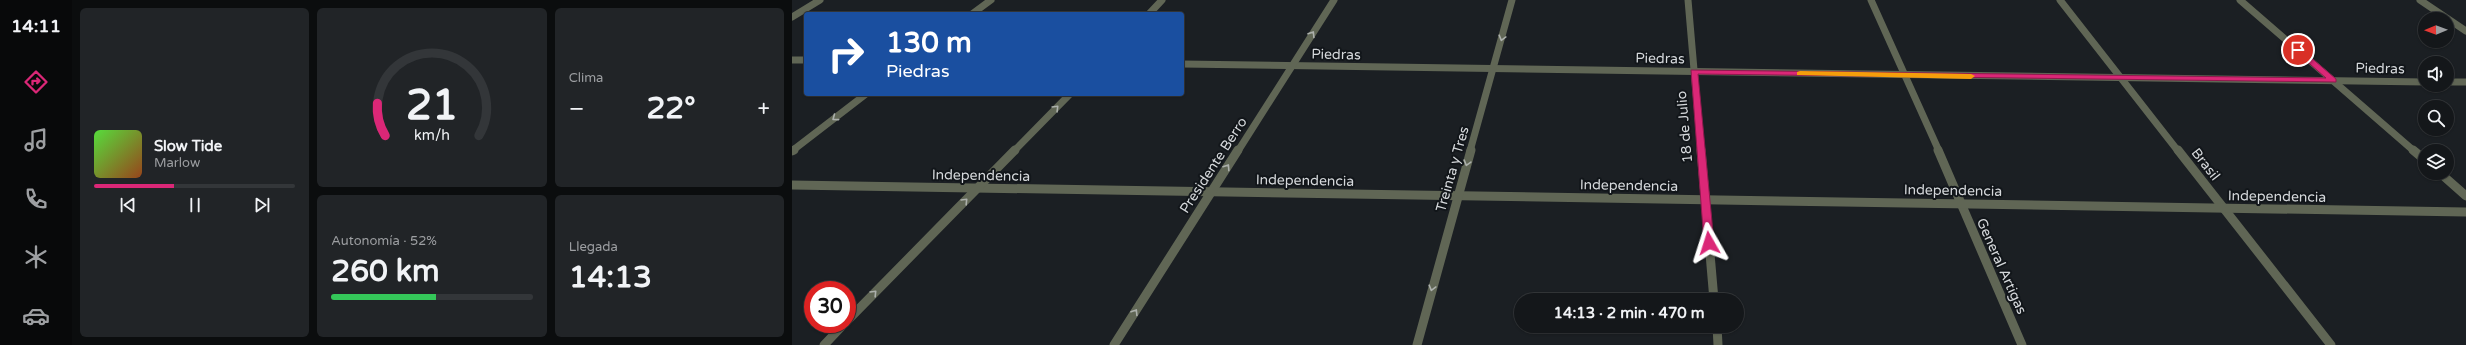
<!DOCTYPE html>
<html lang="es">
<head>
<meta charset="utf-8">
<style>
  :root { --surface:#14171a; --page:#212427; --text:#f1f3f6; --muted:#9d9fa2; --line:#333639; --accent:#db2777 }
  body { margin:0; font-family:"Varela Round",sans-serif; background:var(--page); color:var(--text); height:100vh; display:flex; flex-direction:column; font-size:15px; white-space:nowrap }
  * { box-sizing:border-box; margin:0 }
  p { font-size:13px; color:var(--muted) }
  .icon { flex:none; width:22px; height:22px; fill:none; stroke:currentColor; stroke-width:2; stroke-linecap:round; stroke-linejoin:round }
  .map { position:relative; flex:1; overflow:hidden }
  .sheet { display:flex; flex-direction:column; gap:8px; padding:8px; background:#0b0d0e; width:720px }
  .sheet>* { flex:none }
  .hud { position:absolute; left:12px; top:12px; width:380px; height:84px; border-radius:4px; box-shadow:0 1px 3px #0004,0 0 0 1px var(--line); background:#1a4fa0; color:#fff; overflow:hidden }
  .needle { width:26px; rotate:269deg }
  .fabs { position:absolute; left:1626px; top:12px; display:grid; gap:8px }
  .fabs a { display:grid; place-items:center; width:36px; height:36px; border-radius:50%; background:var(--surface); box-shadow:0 1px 3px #0004,0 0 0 1px var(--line); font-size:20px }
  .speed { position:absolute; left:12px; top:281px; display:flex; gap:8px; font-size:20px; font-weight:700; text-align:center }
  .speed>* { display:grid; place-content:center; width:52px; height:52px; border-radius:50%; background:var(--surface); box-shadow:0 1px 3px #0004,0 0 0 1px var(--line); line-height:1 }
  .speed .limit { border:6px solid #d22; background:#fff; color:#111 }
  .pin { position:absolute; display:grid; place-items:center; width:34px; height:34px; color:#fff; margin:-17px; border:2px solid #fff; border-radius:50%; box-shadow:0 1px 4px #0007 }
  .me { position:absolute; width:44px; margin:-22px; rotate:354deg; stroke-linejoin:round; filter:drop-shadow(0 0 3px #0008) }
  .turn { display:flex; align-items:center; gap:14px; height:84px; padding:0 16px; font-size:18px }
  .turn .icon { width:52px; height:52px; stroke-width:2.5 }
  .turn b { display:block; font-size:28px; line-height:34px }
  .big { font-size:30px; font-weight:700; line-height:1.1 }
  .sheet .widget { flex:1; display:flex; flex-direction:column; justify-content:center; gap:6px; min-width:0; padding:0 14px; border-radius:6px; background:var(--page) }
  .sheet .dial { align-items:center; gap:0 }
  .dial svg { height:104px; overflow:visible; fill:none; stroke:var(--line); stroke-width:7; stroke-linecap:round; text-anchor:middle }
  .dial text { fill:var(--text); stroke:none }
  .song { display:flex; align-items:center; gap:12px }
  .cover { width:48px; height:48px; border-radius:6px; background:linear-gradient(135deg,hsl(110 70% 55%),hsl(20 70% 35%)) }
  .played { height:4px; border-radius:2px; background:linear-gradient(90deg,var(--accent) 40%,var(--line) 40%) }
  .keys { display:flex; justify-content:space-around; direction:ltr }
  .heat { display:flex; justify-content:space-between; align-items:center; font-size:22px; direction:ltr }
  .charge { height:6px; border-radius:3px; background:linear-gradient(90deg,#34c759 52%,var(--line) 0) }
  .sheet .tiles { flex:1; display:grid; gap:8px; grid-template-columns:repeat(3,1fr) }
  .widget:first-child { grid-row:span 2 }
  .trip { position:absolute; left:722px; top:293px; width:230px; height:40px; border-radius:20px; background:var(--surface); box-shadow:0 1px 3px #0004,0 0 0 1px var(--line); font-weight:700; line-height:40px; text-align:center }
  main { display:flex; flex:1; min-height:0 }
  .dock { display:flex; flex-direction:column; width:72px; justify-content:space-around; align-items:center; background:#08090a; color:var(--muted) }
  .dock .icon { width:28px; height:28px }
  .dock .current { color:var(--accent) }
  .dock b { font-size:18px; color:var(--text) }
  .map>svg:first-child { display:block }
</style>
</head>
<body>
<main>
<nav class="dock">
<b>14:11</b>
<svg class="icon current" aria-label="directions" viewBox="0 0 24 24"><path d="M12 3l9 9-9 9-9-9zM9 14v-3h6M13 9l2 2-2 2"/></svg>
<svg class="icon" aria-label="music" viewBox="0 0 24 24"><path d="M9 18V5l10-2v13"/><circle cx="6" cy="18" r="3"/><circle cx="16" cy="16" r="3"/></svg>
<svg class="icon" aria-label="phone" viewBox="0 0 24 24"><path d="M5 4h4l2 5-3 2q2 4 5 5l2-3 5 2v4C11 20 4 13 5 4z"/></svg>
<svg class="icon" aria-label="climate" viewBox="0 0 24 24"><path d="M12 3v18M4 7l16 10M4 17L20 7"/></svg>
<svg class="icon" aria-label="car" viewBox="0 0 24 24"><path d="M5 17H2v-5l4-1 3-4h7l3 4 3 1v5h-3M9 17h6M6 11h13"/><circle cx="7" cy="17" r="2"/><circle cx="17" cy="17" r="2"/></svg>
</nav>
<section class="sheet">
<div class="tiles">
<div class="widget">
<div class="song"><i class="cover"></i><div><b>Slow Tide</b><p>Marlow</p></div></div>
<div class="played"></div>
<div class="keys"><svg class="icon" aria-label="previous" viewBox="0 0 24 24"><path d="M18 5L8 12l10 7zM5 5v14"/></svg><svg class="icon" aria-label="pause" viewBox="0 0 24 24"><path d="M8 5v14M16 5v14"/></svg><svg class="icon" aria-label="next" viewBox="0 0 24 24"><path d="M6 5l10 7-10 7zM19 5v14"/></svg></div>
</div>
<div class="widget dial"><svg viewBox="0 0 100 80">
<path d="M14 69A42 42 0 1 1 86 69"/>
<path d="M14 69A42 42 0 0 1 8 44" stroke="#db2777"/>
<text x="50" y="56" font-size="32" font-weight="700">21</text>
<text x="50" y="72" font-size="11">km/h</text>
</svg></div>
<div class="widget"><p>Clima</p>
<div class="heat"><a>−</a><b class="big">22°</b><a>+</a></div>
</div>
<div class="widget"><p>Autonomía · 52%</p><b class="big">260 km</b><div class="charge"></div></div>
<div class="widget"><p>Llegada</p><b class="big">14:13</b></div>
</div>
</section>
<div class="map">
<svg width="1674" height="345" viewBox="0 0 1674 345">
  <rect width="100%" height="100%" fill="#1b1f23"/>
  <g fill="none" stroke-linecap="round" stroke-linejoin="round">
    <g stroke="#606655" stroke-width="7">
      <polyline points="896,0 909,151"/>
      <polyline points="1079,0 1147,151"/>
      <polyline points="1268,0 1386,151"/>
      <polyline points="1448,0 1622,151"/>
      <polyline points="1628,0 1674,31"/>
      <polyline points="180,14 199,0"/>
      <polyline points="357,14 370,0"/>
      <polyline points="0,17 28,0"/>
      <polyline points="0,60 14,60"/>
      <polyline points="390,64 1633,82"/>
      <polyline points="1655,82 1674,82"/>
      <polyline points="0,151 74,94"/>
      <polyline points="222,151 278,94"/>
      <polyline points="446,151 542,0"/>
      <polyline points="678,151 720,0"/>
    </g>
    <g stroke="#606655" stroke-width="9">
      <polyline points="909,150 922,300"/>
      <polyline points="1146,150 1230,345"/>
      <polyline points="1386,150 1539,345"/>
      <polyline points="1621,150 1633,160"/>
      <polyline points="0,151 2,150"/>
      <polyline points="1648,173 1674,196"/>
      <polyline points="0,185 1674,212"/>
      <polyline points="55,321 223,150"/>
      <polyline points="925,326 926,345"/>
      <polyline points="32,345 52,324"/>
      <polyline points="322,345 446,150"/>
      <polyline points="625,345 679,150"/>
    </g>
  </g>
  <defs><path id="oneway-chevron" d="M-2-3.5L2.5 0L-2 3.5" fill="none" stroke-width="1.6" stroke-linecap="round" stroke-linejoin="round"/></defs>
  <g stroke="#acb0ac">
    <use href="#oneway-chevron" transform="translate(520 34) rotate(-58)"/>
    <use href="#oneway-chevron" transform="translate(710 38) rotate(105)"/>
    <use href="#oneway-chevron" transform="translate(264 108) rotate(-45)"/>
    <use href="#oneway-chevron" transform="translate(43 118) rotate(143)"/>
    <use href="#oneway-chevron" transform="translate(675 163) rotate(106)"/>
    <use href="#oneway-chevron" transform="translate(435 167) rotate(-57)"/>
    <use href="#oneway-chevron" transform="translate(173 201) rotate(-46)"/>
    <use href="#oneway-chevron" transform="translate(640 288) rotate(105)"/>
    <use href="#oneway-chevron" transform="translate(82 293) rotate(-46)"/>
    <use href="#oneway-chevron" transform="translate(343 312) rotate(-58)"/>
  </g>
  <polygon fill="#db2777" stroke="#8e194d" points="1504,49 1509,49 1544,79 1544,82 906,74 922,243 917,246 912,243 899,70 1534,78 1504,52"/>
  <polygon fill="#f59e0b" points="1008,71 1179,74 1183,76 1179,79 1005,75 1005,72"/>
  <g text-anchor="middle" stroke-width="4" stroke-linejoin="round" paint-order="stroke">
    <g font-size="14" fill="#d5d8db" stroke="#12161a">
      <text transform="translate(544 54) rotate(1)" y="5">Piedras</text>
      <text transform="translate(868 58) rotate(1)" y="5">Piedras</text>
      <text transform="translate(1588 68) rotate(1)" y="5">Piedras</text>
      <text transform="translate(892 127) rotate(-95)" y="5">18 de Julio</text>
      <text transform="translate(1414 164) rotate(52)" y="5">Brasil</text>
      <text transform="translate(421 165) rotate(-57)" y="5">Presidente Berro</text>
      <text transform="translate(660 169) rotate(-74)" y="5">Treinta y Tres</text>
      <text transform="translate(189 175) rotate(1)" y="5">Independencia</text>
      <text transform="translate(513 180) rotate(1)" y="5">Independencia</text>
      <text transform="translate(837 185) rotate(1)" y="5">Independencia</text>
      <text transform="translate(1161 190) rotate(1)" y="5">Independencia</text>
      <text transform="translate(1485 196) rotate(1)" y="5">Independencia</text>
      <text transform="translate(1210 266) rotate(66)" y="5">General Artigas</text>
    </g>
  </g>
</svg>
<div class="fabs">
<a><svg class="needle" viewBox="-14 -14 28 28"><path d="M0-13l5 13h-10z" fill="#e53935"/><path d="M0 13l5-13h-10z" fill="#9d9fa2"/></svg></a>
<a><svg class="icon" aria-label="sound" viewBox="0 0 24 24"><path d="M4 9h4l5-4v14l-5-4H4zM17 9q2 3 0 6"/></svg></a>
<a><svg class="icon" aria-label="search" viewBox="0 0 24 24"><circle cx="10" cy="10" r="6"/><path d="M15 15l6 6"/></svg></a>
<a><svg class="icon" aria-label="layers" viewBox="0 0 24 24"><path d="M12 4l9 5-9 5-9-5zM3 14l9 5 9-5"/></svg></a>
</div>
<div class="speed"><div class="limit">30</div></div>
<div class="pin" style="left:1506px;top:50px;background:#d93025"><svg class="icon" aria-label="arrive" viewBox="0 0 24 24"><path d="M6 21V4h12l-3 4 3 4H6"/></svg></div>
<svg class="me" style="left:917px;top:243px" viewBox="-20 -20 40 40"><path d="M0-17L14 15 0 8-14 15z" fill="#db2777" stroke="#fff" stroke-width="4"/></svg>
<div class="trip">14:13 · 2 min · 470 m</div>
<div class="hud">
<div class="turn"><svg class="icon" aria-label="right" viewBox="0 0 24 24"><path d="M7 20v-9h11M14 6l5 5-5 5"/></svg><div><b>130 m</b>Piedras</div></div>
</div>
</div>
</main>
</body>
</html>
